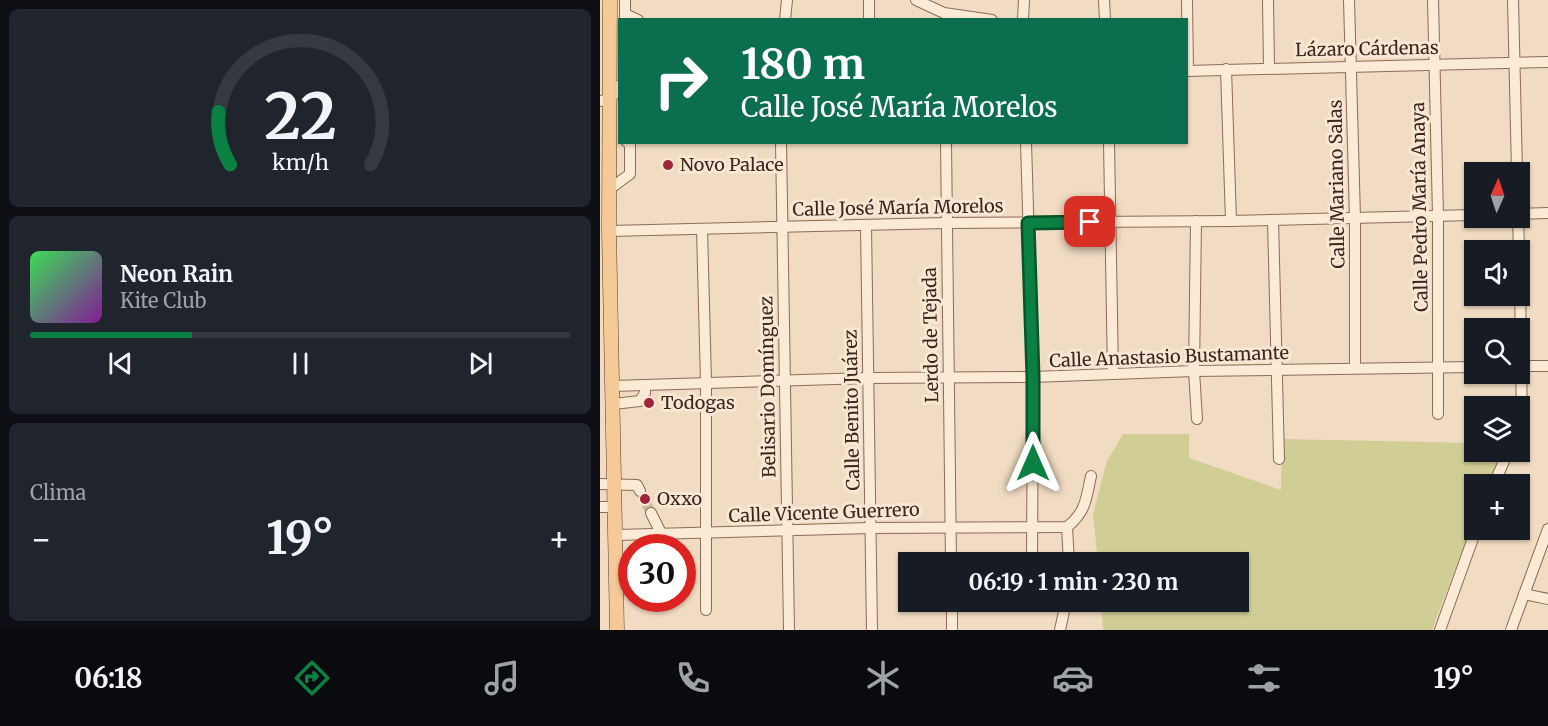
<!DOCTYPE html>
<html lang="es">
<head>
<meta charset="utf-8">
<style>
  :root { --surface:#171b24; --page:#20242c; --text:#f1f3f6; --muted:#9ea1a6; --line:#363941; --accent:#0b8043 }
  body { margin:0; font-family:Merriweather,serif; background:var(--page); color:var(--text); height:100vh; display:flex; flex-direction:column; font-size:22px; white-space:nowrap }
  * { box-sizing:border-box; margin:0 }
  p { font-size:20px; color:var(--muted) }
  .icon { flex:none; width:33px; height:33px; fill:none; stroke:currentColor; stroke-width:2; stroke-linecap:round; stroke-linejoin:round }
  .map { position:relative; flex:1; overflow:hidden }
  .panel { display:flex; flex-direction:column; gap:9px; padding:9px; background:#0d0f14; width:600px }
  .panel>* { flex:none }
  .hud { position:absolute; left:18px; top:18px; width:570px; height:126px; border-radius:0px; box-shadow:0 2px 4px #0004; background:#0b6e4f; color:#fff; overflow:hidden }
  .needle { width:39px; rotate:3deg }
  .buttons { position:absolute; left:864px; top:162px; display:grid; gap:12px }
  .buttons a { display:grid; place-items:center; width:66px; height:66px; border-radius:0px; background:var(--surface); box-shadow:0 2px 4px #0004; font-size:30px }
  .speed { position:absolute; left:18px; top:534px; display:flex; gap:12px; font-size:30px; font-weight:700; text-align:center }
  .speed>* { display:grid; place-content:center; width:78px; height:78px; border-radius:50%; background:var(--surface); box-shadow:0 2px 4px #0004; line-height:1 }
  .speed .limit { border:9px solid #d22; background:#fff; color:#111 }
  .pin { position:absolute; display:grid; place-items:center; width:51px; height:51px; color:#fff; margin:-26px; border-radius:12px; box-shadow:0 3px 9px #0006 }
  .me { position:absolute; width:66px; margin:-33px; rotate:0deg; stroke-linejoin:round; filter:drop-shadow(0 0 4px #0008) }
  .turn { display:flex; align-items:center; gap:21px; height:126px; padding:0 24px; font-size:27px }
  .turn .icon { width:78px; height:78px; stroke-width:2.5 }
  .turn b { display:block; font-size:42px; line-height:51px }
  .big { font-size:45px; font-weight:700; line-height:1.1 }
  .panel .card { flex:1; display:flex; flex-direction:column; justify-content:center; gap:9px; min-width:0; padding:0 21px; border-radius:9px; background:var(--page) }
  .panel .dial { align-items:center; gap:0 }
  .dial svg { height:156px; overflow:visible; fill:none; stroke:var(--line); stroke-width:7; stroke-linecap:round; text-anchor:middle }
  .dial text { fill:var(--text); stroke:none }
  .song { display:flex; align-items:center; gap:18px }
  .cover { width:72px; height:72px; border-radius:9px; background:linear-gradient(135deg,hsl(130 70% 55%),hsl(290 70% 35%)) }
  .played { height:6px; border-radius:3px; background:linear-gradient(90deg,var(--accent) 30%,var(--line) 30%) }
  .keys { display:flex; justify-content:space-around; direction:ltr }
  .heat { display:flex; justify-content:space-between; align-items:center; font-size:33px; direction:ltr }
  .trip { position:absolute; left:298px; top:552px; width:351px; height:60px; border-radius:0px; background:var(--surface); box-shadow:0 2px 4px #0004; font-weight:700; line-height:60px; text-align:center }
  .dock { display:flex; height:96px; justify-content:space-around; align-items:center; background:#090b0e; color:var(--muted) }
  .dock .icon { width:42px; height:42px }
  .dock .current { color:var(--accent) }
  .dock b { font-size:27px; color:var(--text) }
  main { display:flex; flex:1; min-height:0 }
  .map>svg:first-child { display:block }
</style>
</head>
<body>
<main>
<section class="panel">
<div class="card dial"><svg viewBox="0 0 100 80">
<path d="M14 69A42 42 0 1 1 86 69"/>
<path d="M14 69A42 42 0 0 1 8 42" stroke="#0b8043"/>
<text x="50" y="56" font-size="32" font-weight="700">22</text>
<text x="50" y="72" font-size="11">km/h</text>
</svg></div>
<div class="card">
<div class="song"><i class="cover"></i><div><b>Neon Rain</b><p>Kite Club</p></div></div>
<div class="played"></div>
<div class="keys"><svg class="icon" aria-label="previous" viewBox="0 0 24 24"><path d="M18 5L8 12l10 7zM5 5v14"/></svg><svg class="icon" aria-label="pause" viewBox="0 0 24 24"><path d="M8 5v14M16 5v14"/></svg><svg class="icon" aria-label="next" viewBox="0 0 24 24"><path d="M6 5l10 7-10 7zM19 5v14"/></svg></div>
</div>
<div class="card"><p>Clima</p>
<div class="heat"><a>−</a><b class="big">19°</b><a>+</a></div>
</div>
</section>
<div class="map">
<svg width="948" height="630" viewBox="0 0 948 630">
  <rect width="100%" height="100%" fill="#f1dbc2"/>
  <polygon fill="#d0cd95" points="523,434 589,434 589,458 681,490 682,439 874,443 874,452 901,452 888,484 874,484 874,520 832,630 503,630 501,602 639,602 639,562 498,562 493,514 507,461"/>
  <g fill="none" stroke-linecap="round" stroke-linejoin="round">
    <polyline stroke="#cdb7a1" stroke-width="10" stroke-dasharray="10 5" stroke-linecap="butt" points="40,491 51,513"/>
    <g stroke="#8c6b58" stroke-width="12">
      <g id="minor">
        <polyline points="25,0 25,20"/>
        <polyline points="269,0 269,20"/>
        <polyline points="316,0 344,13 392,20"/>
        <polyline points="504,0 505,20"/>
        <polyline points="587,0 588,71"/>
        <polyline points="668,0 669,68"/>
        <polyline points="749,0 755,218 755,368"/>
        <polyline points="833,0 838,216 838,414"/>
        <polyline points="913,0 917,172"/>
        <polyline points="25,14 38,20"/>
        <polyline points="185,20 187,0"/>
        <polyline points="423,20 424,0"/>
        <polyline points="626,69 631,221"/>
        <polyline points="586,71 948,62"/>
        <polyline points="0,101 11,99 20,85"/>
        <polyline points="181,142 189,630"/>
        <polyline points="346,142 351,562"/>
        <polyline points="426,142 433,377 432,562"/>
        <polyline points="509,142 513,374"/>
        <polyline points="11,188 30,174 30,144 27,142"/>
        <polyline points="920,214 948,213"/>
        <polyline points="918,218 919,250"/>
        <polyline points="673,220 679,459"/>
        <polyline points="596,221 594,371 597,419"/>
        <polyline points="266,226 272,630"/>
        <polyline points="102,229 106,382 106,610"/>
        <polyline points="9,231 346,223 631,221 874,215"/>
        <polyline points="920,281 922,426 920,431"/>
        <polyline points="920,366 948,366"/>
        <polyline points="13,386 267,378 433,377 594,371 874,367"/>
        <polyline points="13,404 40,401 45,393 45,385"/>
        <polyline points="0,484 37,485 40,491"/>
        <polyline points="894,484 908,452"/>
        <polyline points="0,507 16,507"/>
        <polyline points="51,513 62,535"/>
        <polyline points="467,527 469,562"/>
        <path d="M16,535L270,528L467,527C486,512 486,499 491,476"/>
        <polyline points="924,594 948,599"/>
        <polyline points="352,602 352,630"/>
        <polyline points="460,630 466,602"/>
        <polyline points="840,630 876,530"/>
        <polyline points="911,630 948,529"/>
      </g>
    </g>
    <g stroke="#5a3a2d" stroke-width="15">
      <polyline id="major" points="10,0 9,231 17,630"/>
    </g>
    <use href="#minor" stroke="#fbead6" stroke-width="10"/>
    <use href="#major" stroke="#f6c998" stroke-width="14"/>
  </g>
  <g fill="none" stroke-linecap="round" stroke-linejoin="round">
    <g stroke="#07532c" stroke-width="15">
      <polyline id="route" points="433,463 433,377 428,223 490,222"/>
    </g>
    <use href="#route" stroke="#0b8043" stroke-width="10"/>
  </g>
  <g fill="#9f2439" stroke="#f8e7d2" stroke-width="2">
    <circle cx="68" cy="165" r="6"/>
    <circle cx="49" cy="403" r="6"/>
    <circle cx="45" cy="499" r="6"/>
  </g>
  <g text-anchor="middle" stroke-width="6" stroke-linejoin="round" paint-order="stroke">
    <g font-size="18" fill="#3b271d" stroke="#f8e7d2">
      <text transform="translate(767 49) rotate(-1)" y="6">Lázaro Cárdenas</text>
      <text transform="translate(737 184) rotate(-91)" y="6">Calle Mariano Salas</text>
      <text transform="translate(820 207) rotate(-91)" y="6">Calle Pedro María Anaya</text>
      <text transform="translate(298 208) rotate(-1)" y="6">Calle José María Morelos</text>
      <text transform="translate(331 335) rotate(-91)" y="6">Lerdo de Tejada</text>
      <text transform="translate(569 357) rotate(-2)" y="6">Calle Anastasio Bustamante</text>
      <text transform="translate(168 387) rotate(-91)" y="6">Belisario Domínguez</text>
      <text transform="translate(252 410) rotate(-91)" y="6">Calle Benito Juárez</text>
      <text transform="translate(224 513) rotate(-2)" y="6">Calle Vicente Guerrero</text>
    </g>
    <g font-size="18" fill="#3b271d" stroke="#f8e7d2" text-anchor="start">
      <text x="80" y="171">Novo Palace</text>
      <text x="61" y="409">Todogas</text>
      <text x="57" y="505">Oxxo</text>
    </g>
  </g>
</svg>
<div class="buttons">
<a><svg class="needle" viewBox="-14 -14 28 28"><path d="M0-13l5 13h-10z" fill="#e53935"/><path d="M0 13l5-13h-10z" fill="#9ea1a6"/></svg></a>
<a><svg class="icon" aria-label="sound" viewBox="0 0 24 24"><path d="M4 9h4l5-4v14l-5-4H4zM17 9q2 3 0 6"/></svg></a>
<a><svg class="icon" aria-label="search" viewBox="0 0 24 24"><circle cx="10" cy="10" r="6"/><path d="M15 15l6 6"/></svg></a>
<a><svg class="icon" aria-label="layers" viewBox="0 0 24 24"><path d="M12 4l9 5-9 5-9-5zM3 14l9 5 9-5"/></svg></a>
<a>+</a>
</div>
<div class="speed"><div class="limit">30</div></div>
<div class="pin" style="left:490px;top:222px;background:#d93025"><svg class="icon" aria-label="arrive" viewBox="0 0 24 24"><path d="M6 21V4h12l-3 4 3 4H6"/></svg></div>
<svg class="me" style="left:433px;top:463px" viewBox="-20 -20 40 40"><path d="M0-17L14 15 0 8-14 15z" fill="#0b8043" stroke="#fff" stroke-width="4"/></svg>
<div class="trip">06:19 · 1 min · 230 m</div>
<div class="hud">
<div class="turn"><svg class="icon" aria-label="right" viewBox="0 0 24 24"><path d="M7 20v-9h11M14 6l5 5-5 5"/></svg><div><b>180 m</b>Calle José María Morelos</div></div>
</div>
</div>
</main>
<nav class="dock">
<b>06:18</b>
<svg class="icon current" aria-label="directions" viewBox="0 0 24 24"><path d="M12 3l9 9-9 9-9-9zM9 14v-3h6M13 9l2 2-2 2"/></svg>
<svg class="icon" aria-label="music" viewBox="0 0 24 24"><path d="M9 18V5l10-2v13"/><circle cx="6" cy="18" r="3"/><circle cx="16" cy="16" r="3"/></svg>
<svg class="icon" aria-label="phone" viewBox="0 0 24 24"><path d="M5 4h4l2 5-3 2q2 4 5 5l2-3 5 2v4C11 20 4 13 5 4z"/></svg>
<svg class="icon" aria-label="climate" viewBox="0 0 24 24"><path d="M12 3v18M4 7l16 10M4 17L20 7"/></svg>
<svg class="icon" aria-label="car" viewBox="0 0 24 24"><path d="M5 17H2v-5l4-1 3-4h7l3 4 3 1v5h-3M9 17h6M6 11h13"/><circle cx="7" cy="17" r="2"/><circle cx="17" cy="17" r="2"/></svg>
<svg class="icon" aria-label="filters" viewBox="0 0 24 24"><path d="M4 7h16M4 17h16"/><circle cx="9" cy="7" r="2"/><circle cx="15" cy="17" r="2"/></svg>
<b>19°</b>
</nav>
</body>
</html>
